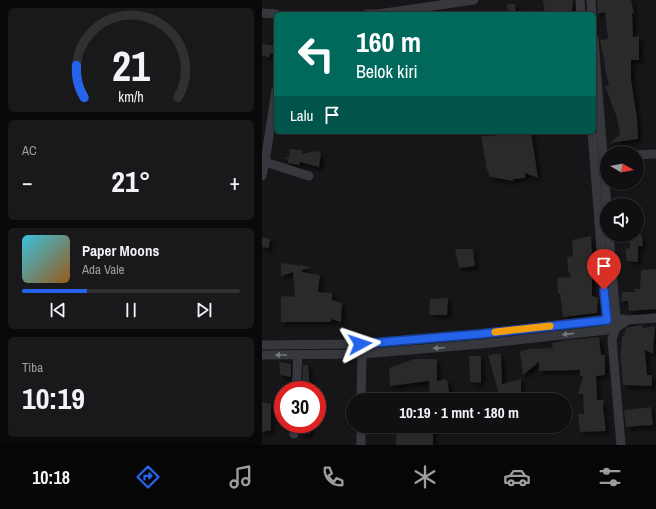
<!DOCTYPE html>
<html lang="id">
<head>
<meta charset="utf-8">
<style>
  :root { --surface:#101012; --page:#19191b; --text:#f1f3f6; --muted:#9c9d9f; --line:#303032; --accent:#2563eb }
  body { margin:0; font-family:"Archivo Narrow",sans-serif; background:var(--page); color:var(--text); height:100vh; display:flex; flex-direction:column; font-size:15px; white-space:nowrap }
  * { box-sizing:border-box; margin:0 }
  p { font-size:13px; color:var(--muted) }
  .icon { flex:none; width:22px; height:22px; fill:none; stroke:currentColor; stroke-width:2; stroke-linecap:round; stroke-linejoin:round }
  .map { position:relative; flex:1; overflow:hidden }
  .panel { display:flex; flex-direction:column; gap:8px; padding:8px; background:#09090a; width:262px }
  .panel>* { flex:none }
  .hud { position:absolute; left:12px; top:12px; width:322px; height:122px; border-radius:6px; box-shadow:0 1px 3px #0004,0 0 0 1px var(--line); background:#00695c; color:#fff; overflow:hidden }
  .needle { width:26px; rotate:99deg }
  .tools { position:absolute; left:338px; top:146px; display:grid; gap:8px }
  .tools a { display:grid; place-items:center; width:44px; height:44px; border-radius:50%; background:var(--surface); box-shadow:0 1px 3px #0004,0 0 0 1px var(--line); font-size:20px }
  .speed { position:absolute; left:12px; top:381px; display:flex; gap:8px; font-size:20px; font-weight:700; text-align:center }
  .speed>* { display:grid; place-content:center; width:52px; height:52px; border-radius:50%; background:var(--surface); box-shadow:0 1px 3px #0004,0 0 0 1px var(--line); line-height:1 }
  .speed .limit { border:6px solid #d22; background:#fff; color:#111 }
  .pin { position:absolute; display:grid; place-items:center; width:34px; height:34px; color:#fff; margin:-41px -17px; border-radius:50% 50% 50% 0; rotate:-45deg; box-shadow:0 0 4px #0007 }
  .pin .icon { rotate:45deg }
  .me { position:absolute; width:44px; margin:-22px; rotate:85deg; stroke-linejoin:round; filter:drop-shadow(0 0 3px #0008) }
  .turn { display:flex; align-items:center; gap:14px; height:84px; padding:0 16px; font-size:18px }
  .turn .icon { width:52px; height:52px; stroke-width:2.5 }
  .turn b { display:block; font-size:28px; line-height:34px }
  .then { display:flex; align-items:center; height:38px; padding:0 16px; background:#0003; gap:8px; font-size:15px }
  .big { font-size:30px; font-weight:700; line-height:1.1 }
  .panel .tile { flex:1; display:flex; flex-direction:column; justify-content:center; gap:6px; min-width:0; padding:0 14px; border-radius:6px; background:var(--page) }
  .panel .dial { align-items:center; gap:0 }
  .dial svg { height:104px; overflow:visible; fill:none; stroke:var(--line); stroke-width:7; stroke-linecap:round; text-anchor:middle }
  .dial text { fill:var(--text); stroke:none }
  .song { display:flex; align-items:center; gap:12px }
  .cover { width:48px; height:48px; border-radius:6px; background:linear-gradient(135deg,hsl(190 70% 55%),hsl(30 70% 35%)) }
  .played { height:4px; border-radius:2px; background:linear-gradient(90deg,var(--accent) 30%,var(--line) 30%) }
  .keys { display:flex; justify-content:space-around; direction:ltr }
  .heat { display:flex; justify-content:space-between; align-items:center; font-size:22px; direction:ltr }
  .trip { position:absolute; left:84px; top:393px; width:226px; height:40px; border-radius:20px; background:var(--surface); box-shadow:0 1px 3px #0004,0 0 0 1px var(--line); font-weight:700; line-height:40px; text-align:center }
  .dock { display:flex; height:64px; justify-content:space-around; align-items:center; background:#060607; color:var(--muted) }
  .dock .icon { width:28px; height:28px }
  .dock .on { color:var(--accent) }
  .dock b { font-size:18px; color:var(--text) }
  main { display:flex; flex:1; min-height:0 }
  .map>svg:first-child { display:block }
</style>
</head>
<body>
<main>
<section class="panel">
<div class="tile dial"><svg viewBox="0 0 100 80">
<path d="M14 69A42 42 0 1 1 86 69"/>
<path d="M14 69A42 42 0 0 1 8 44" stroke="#2563eb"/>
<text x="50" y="56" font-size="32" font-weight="700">21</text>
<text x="50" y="72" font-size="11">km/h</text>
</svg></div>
<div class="tile"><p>AC</p>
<div class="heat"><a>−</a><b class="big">21°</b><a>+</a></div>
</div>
<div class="tile">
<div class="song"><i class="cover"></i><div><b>Paper Moons</b><p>Ada Vale</p></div></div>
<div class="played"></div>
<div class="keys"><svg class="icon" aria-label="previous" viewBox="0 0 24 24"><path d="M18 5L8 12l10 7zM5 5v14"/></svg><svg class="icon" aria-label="pause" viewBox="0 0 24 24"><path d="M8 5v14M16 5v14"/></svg><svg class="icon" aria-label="next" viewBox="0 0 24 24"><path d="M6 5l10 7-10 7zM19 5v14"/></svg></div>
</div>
<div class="tile"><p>Tiba</p><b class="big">10:19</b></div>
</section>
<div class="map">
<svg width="394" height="445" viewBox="0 0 394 445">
  <defs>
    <filter id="shadow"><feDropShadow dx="3.5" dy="3.5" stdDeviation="2" flood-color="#0009"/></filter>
  </defs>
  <rect width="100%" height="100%" fill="#161618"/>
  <g fill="#29292c" filter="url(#shadow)">
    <polygon points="281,0 311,0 310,13 301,14 283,14"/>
    <polygon points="335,0 369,0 372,13 370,13 371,37 377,36 377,60 369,60 369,80 375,118 376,139 348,143 358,134 355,118 343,86 347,85 342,65 343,65 339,46 338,40 346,39 343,13 336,13"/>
    <polygon points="245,4 253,4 254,14 246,14"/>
    <polygon points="0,44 14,46 14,53 8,54 7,58 0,55"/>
    <polygon points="241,132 269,132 276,178 263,173 263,178 251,179 252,181 228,177 223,164 224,164 219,136 231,136"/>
    <polygon points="28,149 41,150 40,154 53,151 59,153 57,167 38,162 37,165 26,163 26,160 21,158 27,157"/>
    <polygon points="367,235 380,235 381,246 376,246 376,262 365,261 363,249 368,248"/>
    <polygon points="329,236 331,274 330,274 330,296 336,298 335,313 301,317 298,294 296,294 295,278 309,277 306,270 305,257 311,256 310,240"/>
    <polygon points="0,237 8,239 7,248 0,247"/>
    <polygon points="193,249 211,249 213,266 197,268"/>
    <polygon points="19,263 50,267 40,270 40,272 58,275 56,292 70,293 70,300 80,303 79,322 69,319 69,322 19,322 19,296 33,297 31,272 19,276"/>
    <polygon points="394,269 394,309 367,311 366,301 359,301 360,292 373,292 373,289 378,289 379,270"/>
    <polygon points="186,298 185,315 167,315 168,299"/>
    <polygon points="380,325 381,328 393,326 391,354 383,350 385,375 390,375 390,386 361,385 358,351 359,351 360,336 362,336 363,330 367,327"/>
    <polygon points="337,337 339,355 343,355 343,375 334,376 335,400 342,400 341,408 344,431 318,432 316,414 322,414 321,394 316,394 321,376 318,376 318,370 277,371 277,362 261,375 258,352 270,348 270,349 291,348 290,343 305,340"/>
    <polygon points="229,354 239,354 240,384 259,379 259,392 238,398 226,355 229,355"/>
    <polygon points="207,356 219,356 219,383 208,382"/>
    <polygon points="152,359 175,359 175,381 185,379 187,392 168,394 167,381 128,386 127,368"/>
    <polygon points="17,362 29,364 29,377 18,375"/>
    <polygon points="41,365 46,365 48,390 40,390"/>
    <polygon points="0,402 9,404 9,430 0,432"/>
    <polygon points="389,407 391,425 364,427 362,410"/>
    <rect x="38" y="424" width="10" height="10"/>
    <polygon points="135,426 171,426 171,445 134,445"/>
  </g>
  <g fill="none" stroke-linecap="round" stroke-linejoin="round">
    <g stroke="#37383d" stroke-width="9">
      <polyline points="318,0 319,14"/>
      <polyline points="329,0 330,14"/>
      <polyline points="0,13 14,14"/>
      <polyline points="105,14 116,14 212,0"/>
      <polyline points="332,39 345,208"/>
      <polyline points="330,132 345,325"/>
      <polyline points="375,155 394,154"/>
      <polyline points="3,162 47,176"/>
      <polyline points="0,176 3,162 14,90"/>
      <polyline points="347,235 354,318 354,328 350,339 359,445"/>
      <polyline points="365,320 394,318"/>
      <path d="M0,345L98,344L218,334L354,318L365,320C359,326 353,328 345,330L219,344L100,354L0,355"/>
      <polyline points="34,390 36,355"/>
      <polyline points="99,400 100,354"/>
      <polyline points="32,434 32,424"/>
      <polyline points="99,445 99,426"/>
    </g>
  </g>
  <defs><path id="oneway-solid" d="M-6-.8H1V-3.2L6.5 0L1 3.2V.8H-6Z"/></defs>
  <g fill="#757881">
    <use href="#oneway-solid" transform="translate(306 334) rotate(174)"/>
    <use href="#oneway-solid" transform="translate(177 348) rotate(175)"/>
    <use href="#oneway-solid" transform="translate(19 355) rotate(-180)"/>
  </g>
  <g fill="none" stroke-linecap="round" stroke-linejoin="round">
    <g stroke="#184099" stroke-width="10">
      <polyline id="route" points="98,344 218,334 345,320 342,290"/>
    </g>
    <use href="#route" stroke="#2563eb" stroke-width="7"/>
    <polyline stroke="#f59e0b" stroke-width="7" points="233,332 288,326"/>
  </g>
</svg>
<div class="tools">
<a><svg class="needle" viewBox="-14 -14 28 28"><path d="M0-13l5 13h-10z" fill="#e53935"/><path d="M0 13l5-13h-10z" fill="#9c9d9f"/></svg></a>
<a><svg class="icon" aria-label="sound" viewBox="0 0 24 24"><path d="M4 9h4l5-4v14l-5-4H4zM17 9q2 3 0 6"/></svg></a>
</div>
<div class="speed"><div class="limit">30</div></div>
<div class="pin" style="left:342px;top:290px;background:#d93025"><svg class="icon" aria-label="arrive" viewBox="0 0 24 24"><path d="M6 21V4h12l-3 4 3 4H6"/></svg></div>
<svg class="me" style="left:98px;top:344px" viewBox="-20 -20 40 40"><path d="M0-17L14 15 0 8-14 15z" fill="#2563eb" stroke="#fff" stroke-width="4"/></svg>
<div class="trip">10:19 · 1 mnt · 180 m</div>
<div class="hud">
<div class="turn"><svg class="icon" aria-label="left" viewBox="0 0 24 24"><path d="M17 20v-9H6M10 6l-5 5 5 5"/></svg><div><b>160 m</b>Belok kiri</div></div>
<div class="then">Lalu<svg class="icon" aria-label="arrive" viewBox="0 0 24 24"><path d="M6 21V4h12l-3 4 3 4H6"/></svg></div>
</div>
</div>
</main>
<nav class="dock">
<b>10:18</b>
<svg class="icon on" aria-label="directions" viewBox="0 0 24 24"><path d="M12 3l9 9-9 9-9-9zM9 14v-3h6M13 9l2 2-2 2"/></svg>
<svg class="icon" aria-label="music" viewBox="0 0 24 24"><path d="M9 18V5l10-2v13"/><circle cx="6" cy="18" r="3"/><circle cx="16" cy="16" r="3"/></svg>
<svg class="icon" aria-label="phone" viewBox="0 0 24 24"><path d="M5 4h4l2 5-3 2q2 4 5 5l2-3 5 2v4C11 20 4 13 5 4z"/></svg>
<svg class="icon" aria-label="climate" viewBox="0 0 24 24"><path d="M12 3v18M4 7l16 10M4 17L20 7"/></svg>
<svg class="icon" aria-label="car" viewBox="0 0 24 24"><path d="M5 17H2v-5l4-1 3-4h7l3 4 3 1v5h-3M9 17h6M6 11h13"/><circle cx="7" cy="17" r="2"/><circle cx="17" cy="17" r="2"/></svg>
<svg class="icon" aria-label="filters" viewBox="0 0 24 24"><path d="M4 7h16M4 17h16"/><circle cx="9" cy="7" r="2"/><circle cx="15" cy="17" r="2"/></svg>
</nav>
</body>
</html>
